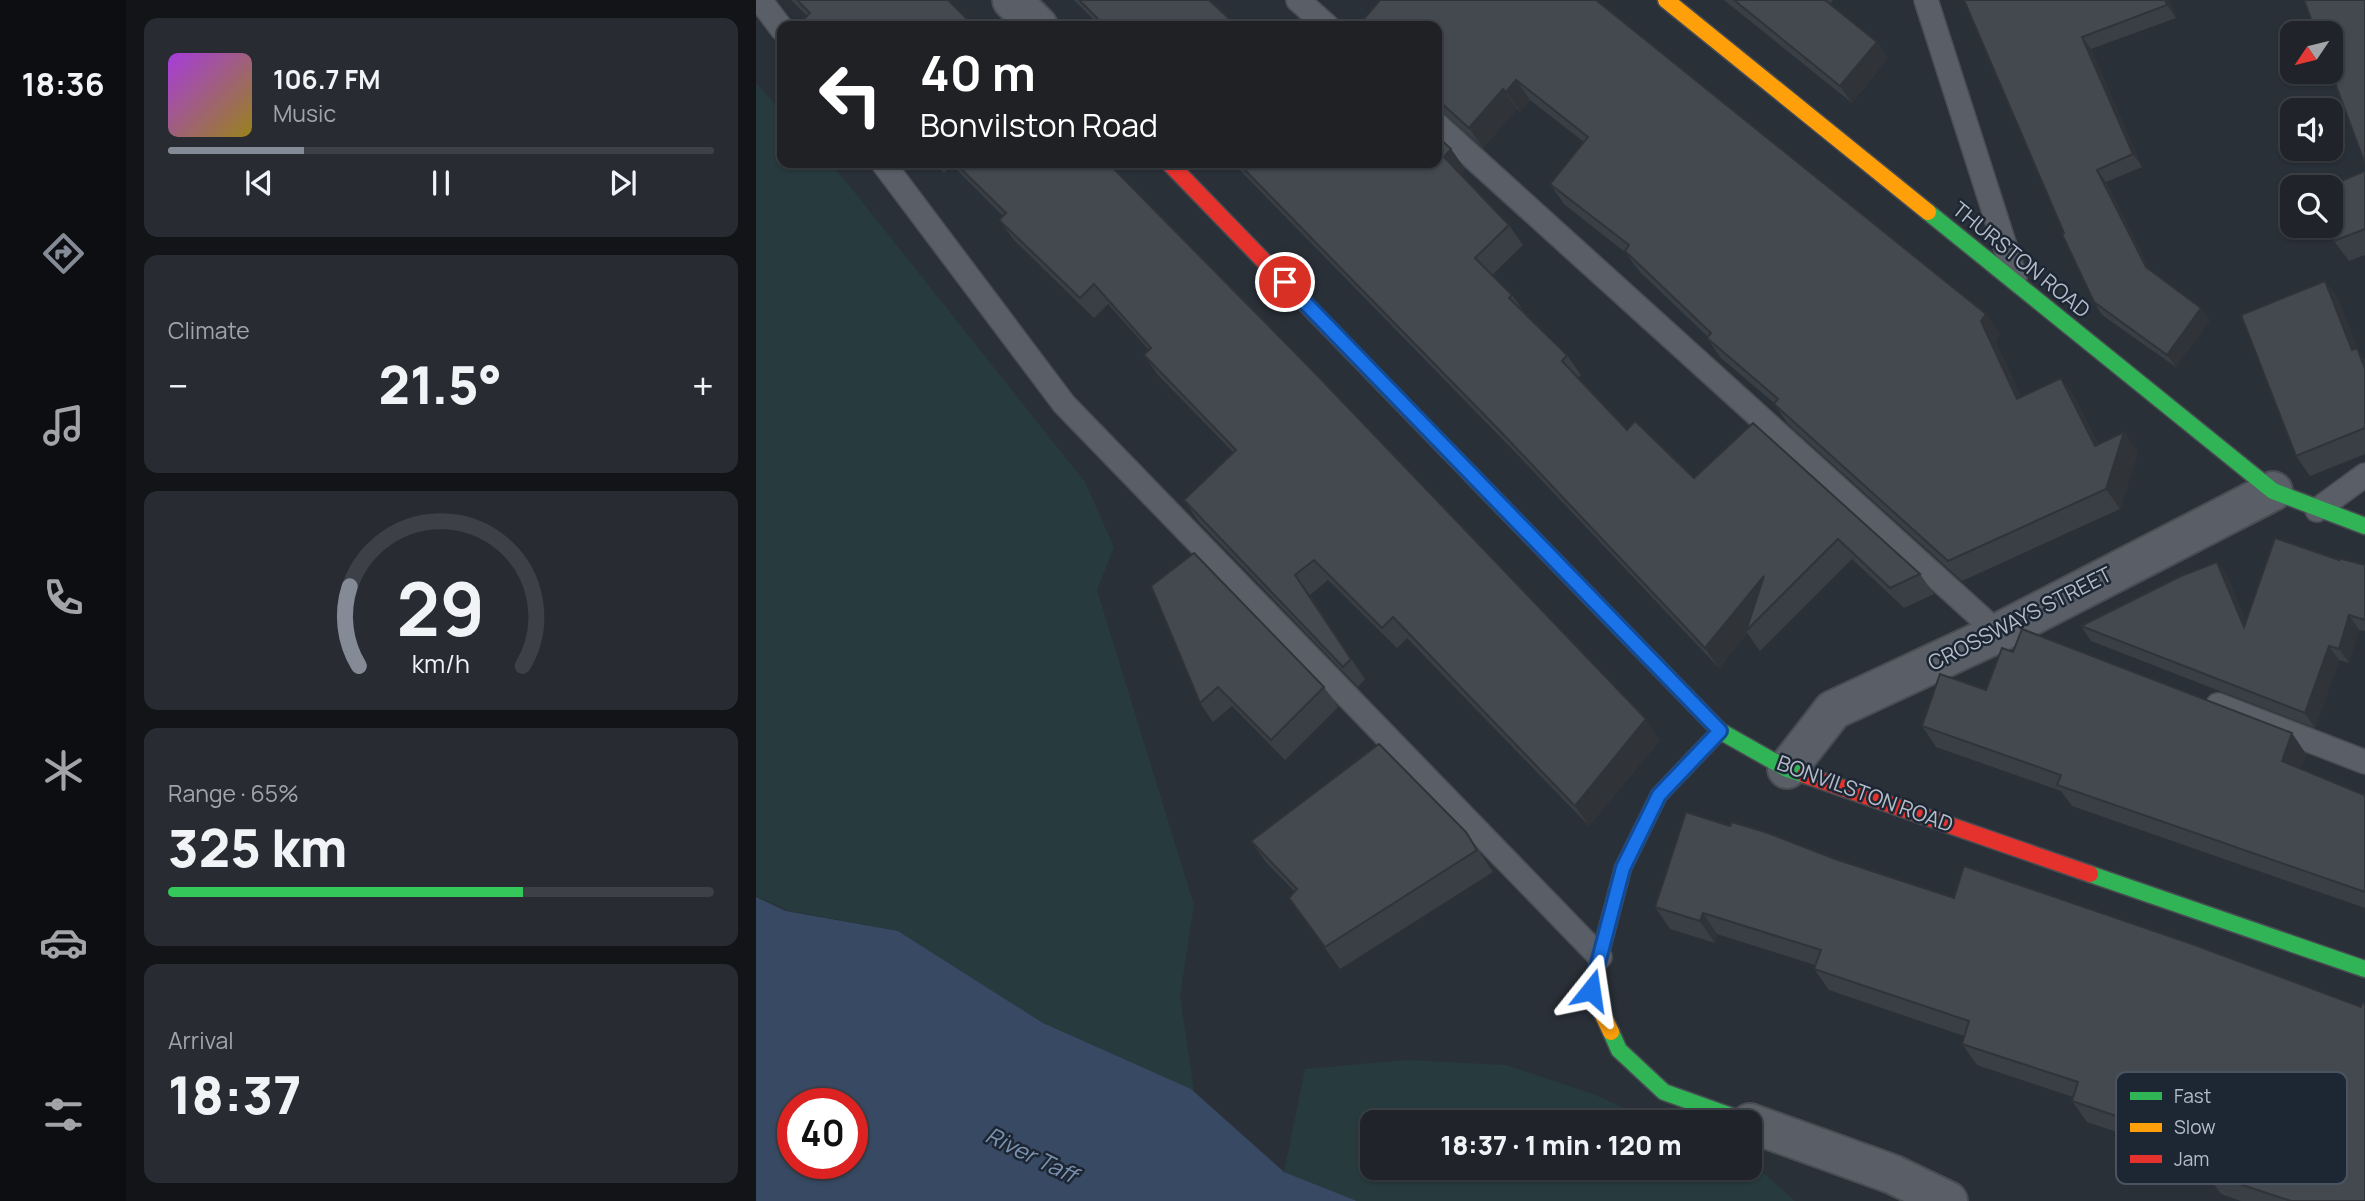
<!DOCTYPE html>
<html lang="en">
<head>
<meta charset="utf-8">
<style>
  :root { --surface:#20242a; --page:#282c32; --text:#f1f3f6; --muted:#a2a4a8; --line:#3d4147; --accent:#848b96 }
  body { margin:0; font-family:Manrope,sans-serif; background:var(--page); color:var(--text); height:100vh; display:flex; flex-direction:column; font-size:26px; white-space:nowrap }
  * { box-sizing:border-box; margin:0 }
  p { font-size:23px; color:var(--muted) }
  .icon { flex:none; width:38px; height:38px; fill:none; stroke:currentColor; stroke-width:2; stroke-linecap:round; stroke-linejoin:round }
  .map { position:relative; flex:1; overflow:hidden }
  .sheet { display:flex; flex-direction:column; gap:18px; padding:18px; background:#121417; width:630px }
  .sheet>* { flex:none }
  .banner { position:absolute; left:21px; top:21px; width:665px; height:147px; border-radius:14px; box-shadow:0 2px 5px #0004,0 0 0 2px var(--line); background:#202124; color:#fff; overflow:hidden }
  .needle { width:46px; rotate:235deg }
  .fabs { position:absolute; left:1524px; top:21px; display:grid; gap:14px }
  .fabs a { display:grid; place-items:center; width:63px; height:63px; border-radius:14px; background:var(--surface); box-shadow:0 2px 5px #0004,0 0 0 2px var(--line); font-size:35px }
  .speed { position:absolute; left:21px; top:1088px; display:flex; gap:14px; font-size:35px; font-weight:700; text-align:center }
  .speed>* { display:grid; place-content:center; width:91px; height:91px; border-radius:50%; background:var(--surface); box-shadow:0 2px 5px #0004,0 0 0 2px var(--line); line-height:1 }
  .speed .limit { border:10px solid #d22; background:#fff; color:#111 }
  .pin { position:absolute; display:grid; place-items:center; width:60px; height:60px; color:#fff; margin:-30px; border:4px solid #fff; border-radius:50%; box-shadow:0 2px 7px #0007 }
  .me { position:absolute; width:77px; margin:-38px; rotate:15deg; stroke-linejoin:round; filter:drop-shadow(0 0 5px #0008) }
  .turn { display:flex; align-items:center; gap:24px; height:147px; padding:0 28px; font-size:32px }
  .turn .icon { width:91px; height:91px; stroke-width:2.5 }
  .turn b { display:block; font-size:49px; line-height:60px }
  .big { font-size:52px; font-weight:800; line-height:1.1 }
  .sheet .card { flex:1; display:flex; flex-direction:column; justify-content:center; gap:10px; min-width:0; padding:0 24px; border-radius:14px; background:var(--page) }
  .sheet .dial { align-items:center; gap:0 }
  .dial svg { height:182px; overflow:visible; fill:none; stroke:var(--line); stroke-width:7; stroke-linecap:round; text-anchor:middle }
  .dial text { fill:var(--text); stroke:none }
  .song { display:flex; align-items:center; gap:21px }
  .cover { width:84px; height:84px; border-radius:10px; background:linear-gradient(135deg,hsl(280 70% 55%),hsl(50 70% 35%)) }
  .played { height:7px; border-radius:4px; background:linear-gradient(90deg,var(--accent) 25%,var(--line) 25%) }
  .keys { display:flex; justify-content:space-around; direction:ltr }
  .heat { display:flex; justify-content:space-between; align-items:center; font-size:38px; direction:ltr }
  .charge { height:10px; border-radius:5px; background:linear-gradient(90deg,#34c759 65%,var(--line) 0) }
  .trip { position:absolute; left:604px; top:1110px; width:402px; height:70px; border-radius:14px; background:var(--surface); box-shadow:0 2px 5px #0004,0 0 0 2px var(--line); font-weight:800; line-height:70px; text-align:center }
  main { display:flex; flex:1; min-height:0 }
  .dock { display:flex; flex-direction:column; width:126px; justify-content:space-around; align-items:center; background:#0d0e11; color:var(--muted) }
  .dock .icon { width:49px; height:49px }
  .dock .on { color:var(--accent) }
  .dock b { font-size:32px; color:var(--text) }
  .map>svg:first-child { display:block }
</style>
</head>
<body>
<main>
<nav class="dock">
<b>18:36</b>
<svg class="icon on" aria-label="directions" viewBox="0 0 24 24"><path d="M12 3l9 9-9 9-9-9zM9 14v-3h6M13 9l2 2-2 2"/></svg>
<svg class="icon" aria-label="music" viewBox="0 0 24 24"><path d="M9 18V5l10-2v13"/><circle cx="6" cy="18" r="3"/><circle cx="16" cy="16" r="3"/></svg>
<svg class="icon" aria-label="phone" viewBox="0 0 24 24"><path d="M5 4h4l2 5-3 2q2 4 5 5l2-3 5 2v4C11 20 4 13 5 4z"/></svg>
<svg class="icon" aria-label="climate" viewBox="0 0 24 24"><path d="M12 3v18M4 7l16 10M4 17L20 7"/></svg>
<svg class="icon" aria-label="car" viewBox="0 0 24 24"><path d="M5 17H2v-5l4-1 3-4h7l3 4 3 1v5h-3M9 17h6M6 11h13"/><circle cx="7" cy="17" r="2"/><circle cx="17" cy="17" r="2"/></svg>
<svg class="icon" aria-label="filters" viewBox="0 0 24 24"><path d="M4 7h16M4 17h16"/><circle cx="9" cy="7" r="2"/><circle cx="15" cy="17" r="2"/></svg>
</nav>
<section class="sheet">
<div class="card">
<div class="song"><i class="cover"></i><div><b>106.7 FM</b><p>Music</p></div></div>
<div class="played"></div>
<div class="keys"><svg class="icon" aria-label="previous" viewBox="0 0 24 24"><path d="M18 5L8 12l10 7zM5 5v14"/></svg><svg class="icon" aria-label="pause" viewBox="0 0 24 24"><path d="M8 5v14M16 5v14"/></svg><svg class="icon" aria-label="next" viewBox="0 0 24 24"><path d="M6 5l10 7-10 7zM19 5v14"/></svg></div>
</div>
<div class="card"><p>Climate</p>
<div class="heat"><a>−</a><b class="big">21.5°</b><a>+</a></div>
</div>
<div class="card dial"><svg viewBox="0 0 100 80">
<path d="M14 69A42 42 0 1 1 86 69"/>
<path d="M14 69A42 42 0 0 1 10 34" stroke="#848b96"/>
<text x="50" y="56" font-size="32" font-weight="700">29</text>
<text x="50" y="72" font-size="11">km/h</text>
</svg></div>
<div class="card"><p>Range · 65%</p><b class="big">325 km</b><div class="charge"></div></div>
<div class="card"><p>Arrival</p><b class="big">18:37</b></div>
</section>
<div class="map">
<svg width="1609" height="1201" viewBox="0 0 1609 1201">
  <rect width="100%" height="100%" fill="#2a3038"/>
  <g fill="#273a3e">
    <polygon points="0,83 26,111 26,163 73,163 88,179 329,482 358,547 341,590 438,905 424,996 438,1091 287,1023 142,931 34,911 0,896"/>
    <polygon points="651,1060 750,1065 837,1094 899,1122 616,1122 616,1167 994,1167 1010,1175 1039,1201 601,1201 528,1172 549,1069"/>
  </g>
  <path fill="#384963" fill-rule="evenodd" d="M0,897L30,911L142,931L287,1023L435,1089L528,1172L601,1201H0ZM37,1104H96V1164H37Z"/>
  <g fill="none" stroke-linecap="round" stroke-linejoin="round">
    <g stroke="#484c53" stroke-width="26">
      <g id="lane">
        <polyline points="4,0 26,29"/>
        <polyline points="542,0 571,26"/>
        <polyline points="1170,0 1259,277"/>
        <polyline points="681,125 1242,633"/>
        <polyline points="127,163 308,404 844,957"/>
        <polyline points="1561,510 1609,475"/>
        <polyline points="1462,705 1609,762"/>
      </g>
    </g>
    <g stroke="#484c53" stroke-width="42">
      <g id="street">
        <polyline points="256,0 282,26"/>
        <polyline points="1031,769 1077,710 1242,633 1517,491"/>
        <polyline points="994,1123 1136,1174 1192,1201"/>
      </g>
    </g>
    <g stroke="#484c53" stroke-width="19">
      <g id="fast">
        <polyline points="1172,212 1517,491 1609,526"/>
        <polyline points="628,385 964,731 1031,769 1049,775"/>
        <polyline points="1334,874 1609,969"/>
        <polyline points="855,1032 863,1050 908,1092 992,1122"/>
      </g>
    </g>
    <g stroke="#484c53" stroke-width="19">
      <g id="slow">
        <polyline points="910,0 1172,212"/>
        <polyline points="855,1032 835,990 867,868 903,795 964,731"/>
      </g>
    </g>
    <g stroke="#484c53" stroke-width="19">
      <g id="jam">
        <polyline points="413,163 628,385"/>
        <polyline points="1049,775 1334,874"/>
      </g>
    </g>
    <use href="#lane" stroke="#5a5e66" stroke-width="23"/>
    <use href="#street" stroke="#5a5e66" stroke-width="38"/>
    <use href="#fast" stroke="#30b455" stroke-width="16"/>
    <use href="#slow" stroke="#ff9f0a" stroke-width="16"/>
    <use href="#jam" stroke="#e5322d" stroke-width="16"/>
  </g>
  <g fill="#3a3f45">
    <polygon points="35,0 192,0 218,26 45,26 43,24 51,16"/>
    <polygon points="318,0 453,0 481,26 344,26"/>
    <polygon points="624,0 840,0 1230,314 1244,334 1239,341 1265,397 1305,378 1319,398 1342,444 1368,432 1382,452 1364,509 1206,581 1032,424 1018,403 965,358 951,338 952,337 883,271 870,253 808,204 794,184 828,142 774,100 764,112 761,109 727,148 690,115 681,113 681,26 602,26"/>
    <polygon points="968,0 1077,0 1074,4 1121,42 1132,58 1096,103"/>
    <polygon points="1208,0 1413,0 1420,18 1335,49 1386,167 1350,182 1394,270 1454,320 1420,367 1346,315 1338,302"/>
    <polygon points="695,149 709,169 705,174 753,225 767,245 736,275 756,295 769,313 811,355 825,375 822,378 871,430 938,478 1164,574 1178,594 1148,608 1096,559 1004,651 991,633 963,668 760,453 477,163 681,163"/>
    <polygon points="178,163 352,163 904,740 833,826 651,638 641,648 572,580 554,595 609,679 602,687 442,521 428,500 477,452 402,375 388,355 393,350 352,304 338,318 258,240 243,220 247,216 196,165 188,173"/>
    <polygon points="1609,171 1609,255 1593,261 1578,241"/>
    <polygon points="1569,281 1583,301 1602,350 1609,360 1609,454 1554,476 1540,456"/>
    <polygon points="1583,560 1609,565 1609,631 1603,630 1593,663 1583,660 1559,728 1335,641 1325,626 1461,562 1471,576 1490,622"/>
    <polygon points="395,586 568,687 582,707 529,760 476,706 457,722 444,703"/>
    <polygon points="1230,690 1550,754 1545,769 1608,795 1609,793 1609,908 1316,806 1305,791 1180,747 1166,726"/>
    <polygon points="930,812 1609,1201 1485,1201 1465,1194 1450,1173 1453,1163 1331,1122 1316,1101 1317,1097 1221,1065 1206,1044 1208,1036 1073,990 1058,969 1059,965 961,934 959,943 914,929 899,907"/>
    <polygon points="710,832 737,872 584,969 533,898 539,892 510,862 495,841"/>
  </g>
  <g fill="#303338">
    <polygon points="1409,0 1413,0 1420,18 1411,5"/>
    <polygon points="1326,37 1335,49 1386,167 1377,154"/>
    <polygon points="1121,42 1132,58 1096,103 1084,86"/>
    <polygon points="760,80 774,100 764,112 750,92"/>
    <polygon points="747,89 761,109 727,148 713,128"/>
    <polygon points="695,149 709,169 702,177 688,157"/>
    <polygon points="1341,170 1350,182 1399,280 1390,267"/>
    <polygon points="1569,281 1583,301 1602,350 1609,360 1609,368 1596,350"/>
    <polygon points="1445,308 1454,320 1420,367 1411,355"/>
    <polygon points="1230,314 1244,334 1239,341 1275,419 1261,399 1225,321"/>
    <polygon points="1305,378 1319,398 1353,466 1339,446"/>
    <polygon points="1368,432 1382,452 1364,509 1350,489"/>
    <polygon points="1461,562 1471,576 1498,642 1488,627"/>
    <polygon points="539,575 554,595 609,679 595,659"/>
    <polygon points="1008,576 990,631 991,633 963,668 949,648"/>
    <polygon points="1593,615 1603,630 1593,663 1583,649"/>
    <polygon points="1573,646 1583,660 1559,728 1549,713"/>
    <polygon points="890,719 904,740 833,826 819,806"/>
    <polygon points="1536,733 1550,754 1541,782 1526,761"/>
    <polygon points="947,913 961,934 959,943 944,921"/>
  </g>
  <g fill="#444950" stroke="#303338" stroke-width="2">
    <polygon points="41,0 192,0 218,26 45,26 43,24 54,13"/>
    <polygon points="323,0 453,0 481,26 349,26"/>
    <polygon points="624,0 840,0 1230,314 1225,321 1261,399 1305,378 1339,446 1368,432 1350,489 1192,561 1018,404 1022,399 951,338 955,333 869,251 873,245 794,184 832,137 760,80 750,92 747,89 713,128 681,99 681,26 602,26"/>
    <polygon points="978,0 1069,0 1121,42 1084,86"/>
    <polygon points="1208,0 1409,0 1411,5 1326,37 1377,154 1341,170 1390,267 1445,308 1411,355 1338,302 1306,234 1308,233"/>
    <polygon points="1548,0 1609,0 1609,164 1575,72 1575,33 1560,33"/>
    <polygon points="681,136 695,149 688,157 753,225 719,258 756,295 753,298 811,355 806,361 871,430 879,421 938,478 997,423 1164,574 1134,588 1082,539 990,631 1008,576 949,648 746,433 482,163 681,163"/>
    <polygon points="199,163 352,163 558,372 890,719 819,806 637,617 626,628 558,560 539,575 595,659 587,667 428,500 480,450 388,355 395,348 338,284 324,298 243,220 250,213"/>
    <polygon points="1609,171 1609,229 1578,241 1573,226 1575,226 1575,187 1571,187"/>
    <polygon points="1569,281 1596,350 1601,348 1609,369 1609,428 1540,456 1485,315"/>
    <polygon points="1519,538 1583,560 1582,558 1609,565 1609,620 1593,615 1583,649 1573,646 1549,713 1325,626 1425,576 1461,562 1488,627"/>
    <polygon points="438,553 568,687 515,740 462,687 444,703 395,586"/>
    <polygon points="1266,629 1536,733 1526,761 1608,795 1609,793 1609,892 1301,785 1305,775 1166,726 1184,674 1230,690 1246,648 1257,652"/>
    <polygon points="623,744 710,832 721,850 569,947 533,898 541,889 495,841"/>
    <polygon points="930,812 974,826 976,822 1012,833 1079,859 1198,898 1208,866 1436,944 1605,1007 1606,1003 1609,1004 1609,1201 1535,1201 1450,1173 1458,1149 1316,1101 1322,1082 1206,1044 1213,1021 1058,969 1065,950 947,913 944,921 899,907"/>
  </g>
  <g fill="none" stroke-linecap="round" stroke-linejoin="round">
    <g stroke="#114b97" stroke-width="18">
      <polyline id="route" points="529,282 964,731 903,795 867,868 835,990"/>
    </g>
    <use href="#route" stroke="#1a73e8" stroke-width="12"/>
  </g>
  <g text-anchor="middle" stroke-width="5" stroke-linejoin="round" paint-order="stroke">
    <g font-size="21" fill="#b4bcc9" stroke="#1d2633">
      <text transform="translate(1265 260) rotate(39)" y="7">THURSTON ROAD</text>
      <text transform="translate(1264 619) rotate(-27)" y="7">CROSSWAYS STREET</text>
      <text transform="translate(1109 794) rotate(20)" y="7">BONVILSTON ROAD</text>
    </g>
    <g font-size="23" font-style="italic" fill="#7c92b1" stroke="#1d2633">
      <text transform="translate(275 1155) rotate(26)" y="8">River Taff</text>
    </g>
  </g>
  <rect x="1360" y="1072" width="231" height="112" rx="10" fill="#1d2633" stroke="#4a5360" stroke-width="2"/>
  <rect x="1374" y="1092" width="32" height="8" fill="#30b455"/>
  <rect x="1374" y="1123" width="32" height="9" fill="#ff9f0a"/>
  <rect x="1374" y="1155" width="32" height="8" fill="#e5322d"/>
  <g font-size="19" fill="#b4bcc9">
    <text x="1418" y="1103">Fast</text>
    <text x="1418" y="1134">Slow</text>
    <text x="1418" y="1166">Jam</text>
  </g>
</svg>
<div class="fabs">
<a><svg class="needle" viewBox="-14 -14 28 28"><path d="M0-13l5 13h-10z" fill="#e53935"/><path d="M0 13l5-13h-10z" fill="#a2a4a8"/></svg></a>
<a><svg class="icon" aria-label="sound" viewBox="0 0 24 24"><path d="M4 9h4l5-4v14l-5-4H4zM17 9q2 3 0 6"/></svg></a>
<a><svg class="icon" aria-label="search" viewBox="0 0 24 24"><circle cx="10" cy="10" r="6"/><path d="M15 15l6 6"/></svg></a>
</div>
<div class="speed"><div class="limit">40</div></div>
<div class="pin" style="left:529px;top:282px;background:#d93025"><svg class="icon" aria-label="arrive" viewBox="0 0 24 24"><path d="M6 21V4h12l-3 4 3 4H6"/></svg></div>
<svg class="me" style="left:835px;top:990px" viewBox="-20 -20 40 40"><path d="M0-17L14 15 0 8-14 15z" fill="#1a73e8" stroke="#fff" stroke-width="4"/></svg>
<div class="trip">18:37 · 1 min · 120 m</div>
<div class="banner">
<div class="turn"><svg class="icon" aria-label="left" viewBox="0 0 24 24"><path d="M17 20v-9H6M10 6l-5 5 5 5"/></svg><div><b>40 m</b>Bonvilston Road</div></div>
</div>
</div>
</main>
</body>
</html>
